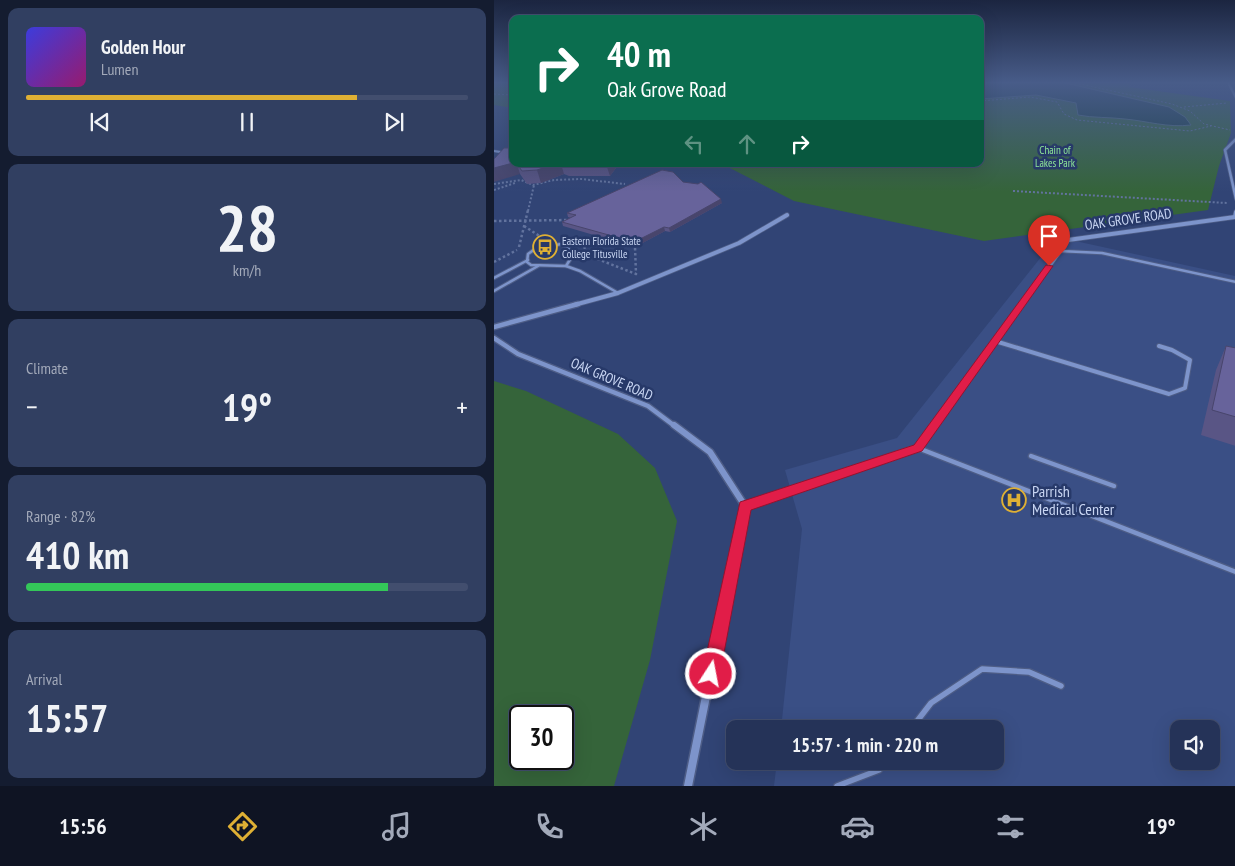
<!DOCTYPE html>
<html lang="en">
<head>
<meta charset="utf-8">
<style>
  :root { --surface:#253358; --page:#313f61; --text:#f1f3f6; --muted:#a3aaba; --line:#424e6e; --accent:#dfb034 }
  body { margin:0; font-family:"PT Sans Narrow",sans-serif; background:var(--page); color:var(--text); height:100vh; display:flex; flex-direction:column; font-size:19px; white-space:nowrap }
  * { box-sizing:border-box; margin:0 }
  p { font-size:16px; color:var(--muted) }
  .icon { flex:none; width:28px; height:28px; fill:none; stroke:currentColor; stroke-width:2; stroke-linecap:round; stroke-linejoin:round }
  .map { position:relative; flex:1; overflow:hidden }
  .side { display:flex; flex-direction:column; gap:8px; padding:8px; background:#141c30; width:494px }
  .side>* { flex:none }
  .banner { position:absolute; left:15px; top:15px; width:475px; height:152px; border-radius:10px; box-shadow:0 5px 20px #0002,0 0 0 1px var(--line); background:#0b6e4f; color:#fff; overflow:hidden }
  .tools { position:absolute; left:676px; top:720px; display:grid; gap:10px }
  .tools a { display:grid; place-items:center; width:50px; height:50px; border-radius:10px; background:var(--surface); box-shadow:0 5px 20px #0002,0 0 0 1px var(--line); font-size:25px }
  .speed { position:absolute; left:15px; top:705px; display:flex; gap:10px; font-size:25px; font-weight:700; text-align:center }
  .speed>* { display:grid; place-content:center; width:65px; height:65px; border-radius:50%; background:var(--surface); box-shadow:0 5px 20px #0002,0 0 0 1px var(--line); line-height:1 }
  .speed .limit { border:2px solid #111; border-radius:8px; background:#fff; color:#111 }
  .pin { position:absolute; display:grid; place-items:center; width:42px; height:42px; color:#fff; margin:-51px -21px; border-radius:50% 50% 50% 0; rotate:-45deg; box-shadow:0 0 5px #0007 }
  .pin .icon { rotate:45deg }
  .me { position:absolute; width:55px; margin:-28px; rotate:11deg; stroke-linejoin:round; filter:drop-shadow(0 0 4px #0008) }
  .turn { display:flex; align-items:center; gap:18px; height:105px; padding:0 15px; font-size:22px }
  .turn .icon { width:65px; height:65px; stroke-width:2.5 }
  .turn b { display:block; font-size:35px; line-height:42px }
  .lanes { display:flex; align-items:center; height:48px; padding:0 15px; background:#0003; justify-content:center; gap:25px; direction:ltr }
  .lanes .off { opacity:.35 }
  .big { font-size:38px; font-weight:700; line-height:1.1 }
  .side .tile { flex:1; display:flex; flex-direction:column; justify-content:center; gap:8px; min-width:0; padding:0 18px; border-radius:10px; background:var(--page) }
  .side .dial { align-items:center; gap:0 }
  .dial b { font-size:65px; line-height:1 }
  .song { display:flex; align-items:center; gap:15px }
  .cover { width:60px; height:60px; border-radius:8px; background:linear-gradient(135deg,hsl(240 70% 55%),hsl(320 70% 35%)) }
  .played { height:5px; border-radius:2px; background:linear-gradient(90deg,var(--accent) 75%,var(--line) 75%) }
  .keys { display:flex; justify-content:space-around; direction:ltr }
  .heat { display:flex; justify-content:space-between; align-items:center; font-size:28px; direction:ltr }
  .charge { height:8px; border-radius:4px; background:linear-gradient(90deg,#34c759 82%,var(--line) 0) }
  .trip { position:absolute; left:232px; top:720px; width:278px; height:50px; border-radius:10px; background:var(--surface); box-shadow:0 5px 20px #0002,0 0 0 1px var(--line); font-weight:700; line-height:50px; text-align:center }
  .dock { display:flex; height:80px; justify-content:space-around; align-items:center; background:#0f1423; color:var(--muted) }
  .dock .icon { width:35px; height:35px }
  .dock .selected { color:var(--accent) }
  .dock b { font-size:22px; color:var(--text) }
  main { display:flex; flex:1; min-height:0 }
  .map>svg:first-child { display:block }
</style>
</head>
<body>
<main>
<section class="side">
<div class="tile">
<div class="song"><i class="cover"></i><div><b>Golden Hour</b><p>Lumen</p></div></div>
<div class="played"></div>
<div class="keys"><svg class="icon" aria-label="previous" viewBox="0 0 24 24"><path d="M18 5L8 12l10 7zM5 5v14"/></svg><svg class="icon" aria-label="pause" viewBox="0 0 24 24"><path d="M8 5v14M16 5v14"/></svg><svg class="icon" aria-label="next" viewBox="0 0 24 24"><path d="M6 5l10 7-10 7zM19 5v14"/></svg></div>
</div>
<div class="tile dial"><b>28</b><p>km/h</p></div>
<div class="tile"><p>Climate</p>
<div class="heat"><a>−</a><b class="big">19°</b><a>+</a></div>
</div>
<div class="tile"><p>Range · 82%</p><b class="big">410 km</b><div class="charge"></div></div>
<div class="tile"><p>Arrival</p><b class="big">15:57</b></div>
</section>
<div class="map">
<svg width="742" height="786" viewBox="0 0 742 786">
  <rect width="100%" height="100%" fill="#314475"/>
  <path fill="#3a4f85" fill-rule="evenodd" d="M563,237L741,276V786H280L283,761H501V729H287L308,529L291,470L403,438ZM685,729H718V761H685Z"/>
  <g fill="#35643a" fill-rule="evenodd">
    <polygon points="0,82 19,82 19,108 0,105"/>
    <polygon points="486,82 637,82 635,87 736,101 737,133 725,166 714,210 490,241 300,201 228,164 486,164"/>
    <path d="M0,381L32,391L124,434L161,468L183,521L156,660L120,786H0ZM26,716H69V759H26Z"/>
  </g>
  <path fill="#173c41" stroke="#4c6a76" d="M486,82H567L675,107L691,117L697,125C674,128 653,121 631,119C615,117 599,118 584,115L582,103L542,95L486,99Z"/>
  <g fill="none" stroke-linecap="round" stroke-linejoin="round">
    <g stroke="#4e5d86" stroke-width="3">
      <polyline id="service-far4" points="0,151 19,154"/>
    </g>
    <g stroke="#4e5d86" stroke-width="4.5">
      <g id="service-far3">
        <polygon points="67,244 78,251 77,258 72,266 37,265 33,262 34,254 41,249"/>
        <polyline points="566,251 608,253 742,282"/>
        <polyline points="72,266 86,271 124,293"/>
        <polyline points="0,278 34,260"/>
        <polyline points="0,291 44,266"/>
      </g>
    </g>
    <g stroke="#4e5d86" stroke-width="6">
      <polyline id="service-far2" points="501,341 675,394 691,388 696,360 678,350 665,346"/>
    </g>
    <g stroke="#4e5d86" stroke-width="7">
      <g id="service-far1">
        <polyline points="424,448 742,572"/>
        <polyline points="537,456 620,486"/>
      </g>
    </g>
    <g stroke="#4e5d86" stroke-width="8">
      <g id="service">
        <polyline points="417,729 437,703 488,669 535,672 567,686"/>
        <polyline points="343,786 385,770 392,761"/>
      </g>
    </g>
    <g stroke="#4e5d86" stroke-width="3">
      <polyline id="minor-far5" points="734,82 742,98"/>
    </g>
    <g stroke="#4e5d86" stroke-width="4">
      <polyline id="minor-far4" points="742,139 731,150 742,199"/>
    </g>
    <g stroke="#4e5d86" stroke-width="5.5">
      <g id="minor-far3">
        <polyline points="80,305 124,293 245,243 293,215"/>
        <polyline points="527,305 574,240 741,217 742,212"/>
      </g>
    </g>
    <g stroke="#4e5d86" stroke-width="7">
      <g id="minor-far2">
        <polyline points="0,327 84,304"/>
        <polyline points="0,338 24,354 154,406 182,427"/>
        <polyline points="439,427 528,304"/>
      </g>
    </g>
    <g stroke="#4e5d86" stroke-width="9">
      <g id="minor-far1">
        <polyline points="180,425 216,452 251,506 235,584"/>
        <polyline points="251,506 424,448 440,425"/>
      </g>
    </g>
    <g stroke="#4e5d86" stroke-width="11">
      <polyline id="minor" points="194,786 235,582"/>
    </g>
    <g stroke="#62739e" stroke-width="1" stroke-dasharray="2 2" stroke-linecap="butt">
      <polyline points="577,82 678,104 696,111 710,124 736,130"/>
      <polyline points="0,94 19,95"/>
      <polyline points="486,101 536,97 563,102 570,114 583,120 696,131 717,126"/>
      <polyline points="690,107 733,103"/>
    </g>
    <g stroke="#62739e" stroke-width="2" stroke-dasharray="2 2" stroke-linecap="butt">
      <polyline points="0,184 27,180 39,185 60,180 87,179 131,184"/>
      <polyline points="0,190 21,183"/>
      <polyline points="519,191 733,203"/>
      <polyline points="34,211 40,185"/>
    </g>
    <g stroke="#62739e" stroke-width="2.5" stroke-dasharray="2.5 2.5" stroke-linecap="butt">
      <polyline points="0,221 77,220"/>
      <polyline points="30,226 47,237"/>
      <polyline points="86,244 90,246 93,255 142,274 141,247"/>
      <polyline points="25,247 34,210"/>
      <polyline points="0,262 23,250"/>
    </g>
    <use href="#service-far4" stroke="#7d94cb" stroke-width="2"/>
    <use href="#service-far3" stroke="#7d94cb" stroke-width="2.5"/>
    <use href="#service-far2" stroke="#7d94cb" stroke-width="4"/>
    <use href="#service-far1" stroke="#7d94cb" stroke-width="4.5"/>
    <use href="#service" stroke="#7d94cb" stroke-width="5.5"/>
    <use href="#minor-far5" stroke="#7d94cb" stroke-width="2"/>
    <use href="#minor-far4" stroke="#7d94cb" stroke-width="2.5"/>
    <use href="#minor-far3" stroke="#7d94cb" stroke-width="4"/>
    <use href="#minor-far2" stroke="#7d94cb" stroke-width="4.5"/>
    <use href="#minor-far1" stroke="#7d94cb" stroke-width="6"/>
    <use href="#minor" stroke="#7d94cb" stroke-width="8"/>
  </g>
  <g fill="#595585">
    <polygon points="19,164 125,164 116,176 75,176 70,174 47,183 33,184"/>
    <polygon points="228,203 176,232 171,231 141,247 69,226 68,222 77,218 74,217 73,213"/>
    <polygon points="732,346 742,348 742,446 707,435 722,370"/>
  </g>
  <g fill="#48456c">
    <polygon points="19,163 19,164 23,164 26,174 0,182 0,168"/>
    <polygon points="60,164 67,164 70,174 47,183 43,170"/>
    <polygon points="112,164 125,164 116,176"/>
    <polygon points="227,199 228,203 176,232 175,228"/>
    <polygon points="170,227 171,231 141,247 140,242"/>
  </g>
  <g fill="#67639b" stroke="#48456c">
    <polygon points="10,148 19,148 19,163 0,168 0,159"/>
    <polygon points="23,164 60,164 43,170 28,171"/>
    <polygon points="168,170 179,172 189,182 204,184 207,182 227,199 175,228 170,227 140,242 68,222 82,215 73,213"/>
    <polygon points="732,346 742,348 742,417 718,410"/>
  </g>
  <linearGradient id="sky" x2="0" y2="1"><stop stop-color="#1b2540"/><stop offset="0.43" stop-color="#485c89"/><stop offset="1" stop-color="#485c89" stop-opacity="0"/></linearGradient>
  <rect width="742" height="192" fill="url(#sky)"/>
  <polygon fill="#e11d48" stroke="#92132f" points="552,265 559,266 428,451 257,510 226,674 223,680 217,683 210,680 208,674 246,502 420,445"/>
  <defs>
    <g id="bus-ring" transform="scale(1.25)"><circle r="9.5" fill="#273969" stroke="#dfb034" stroke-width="1.5"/><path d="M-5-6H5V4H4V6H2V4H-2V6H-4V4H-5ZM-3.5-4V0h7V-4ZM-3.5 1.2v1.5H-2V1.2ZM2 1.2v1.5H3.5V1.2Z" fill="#dfb034"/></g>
    <g id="hospital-ring" transform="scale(1.25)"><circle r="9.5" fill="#273969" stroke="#dfb034" stroke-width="1.5"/><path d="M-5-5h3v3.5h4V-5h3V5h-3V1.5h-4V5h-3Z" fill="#dfb034"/></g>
  </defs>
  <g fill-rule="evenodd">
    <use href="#bus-ring" x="51" y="247"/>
    <use href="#hospital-ring" x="520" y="500"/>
  </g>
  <g text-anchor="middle" stroke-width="5" stroke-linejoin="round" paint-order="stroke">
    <g font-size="11" fill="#8fe698" stroke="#273969">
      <text x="561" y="154">Chain of<tspan x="561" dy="13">Lakes Park</tspan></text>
    </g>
    <g font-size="11" fill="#c9d6f3" stroke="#273969" text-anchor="start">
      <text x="68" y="245">Eastern Florida State<tspan x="68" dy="13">College Titusville</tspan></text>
    </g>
    <g font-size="14" fill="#c9d6f3" stroke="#273969">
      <text transform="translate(634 219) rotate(-8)" y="5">OAK GROVE ROAD</text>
      <text transform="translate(118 379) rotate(23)" y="5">OAK GROVE ROAD</text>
    </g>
    <g font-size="16" fill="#c9d6f3" stroke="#273969" text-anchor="start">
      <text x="538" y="497">Parrish<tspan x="538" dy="18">Medical Center</tspan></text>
    </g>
  </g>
</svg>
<div class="tools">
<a><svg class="icon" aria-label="sound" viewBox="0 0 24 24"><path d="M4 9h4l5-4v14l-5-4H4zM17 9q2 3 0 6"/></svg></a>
</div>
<div class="speed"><div class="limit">30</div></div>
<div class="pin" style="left:555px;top:266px;background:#d93025"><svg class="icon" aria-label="arrive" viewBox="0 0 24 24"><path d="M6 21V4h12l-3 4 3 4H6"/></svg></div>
<svg class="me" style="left:217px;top:674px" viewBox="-20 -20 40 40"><circle r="17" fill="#e11d48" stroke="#fff" stroke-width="3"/><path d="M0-11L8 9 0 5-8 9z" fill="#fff"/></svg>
<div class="trip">15:57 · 1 min · 220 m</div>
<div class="banner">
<div class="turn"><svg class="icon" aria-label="right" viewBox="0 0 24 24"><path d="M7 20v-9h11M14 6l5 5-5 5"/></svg><div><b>40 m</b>Oak Grove Road</div></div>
<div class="lanes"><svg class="icon off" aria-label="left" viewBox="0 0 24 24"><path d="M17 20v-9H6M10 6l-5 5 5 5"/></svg><svg class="icon off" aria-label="ahead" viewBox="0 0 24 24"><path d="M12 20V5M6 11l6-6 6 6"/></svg><svg class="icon" aria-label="right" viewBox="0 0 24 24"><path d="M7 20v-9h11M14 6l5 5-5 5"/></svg></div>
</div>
</div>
</main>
<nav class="dock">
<b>15:56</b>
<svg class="icon selected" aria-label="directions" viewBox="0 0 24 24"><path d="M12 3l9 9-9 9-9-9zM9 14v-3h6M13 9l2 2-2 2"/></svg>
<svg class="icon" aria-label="music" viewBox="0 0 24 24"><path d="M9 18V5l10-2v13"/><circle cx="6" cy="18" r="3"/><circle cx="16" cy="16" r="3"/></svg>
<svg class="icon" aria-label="phone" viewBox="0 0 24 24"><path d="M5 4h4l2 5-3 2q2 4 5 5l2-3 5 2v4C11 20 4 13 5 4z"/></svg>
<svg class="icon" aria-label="climate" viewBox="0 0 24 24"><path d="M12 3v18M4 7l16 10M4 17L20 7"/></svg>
<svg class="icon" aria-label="car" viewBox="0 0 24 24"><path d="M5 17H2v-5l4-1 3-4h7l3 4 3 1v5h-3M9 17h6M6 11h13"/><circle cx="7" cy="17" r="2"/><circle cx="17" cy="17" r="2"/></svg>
<svg class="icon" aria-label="filters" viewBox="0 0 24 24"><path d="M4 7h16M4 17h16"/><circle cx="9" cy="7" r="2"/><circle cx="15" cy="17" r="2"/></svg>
<b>19°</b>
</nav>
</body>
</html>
